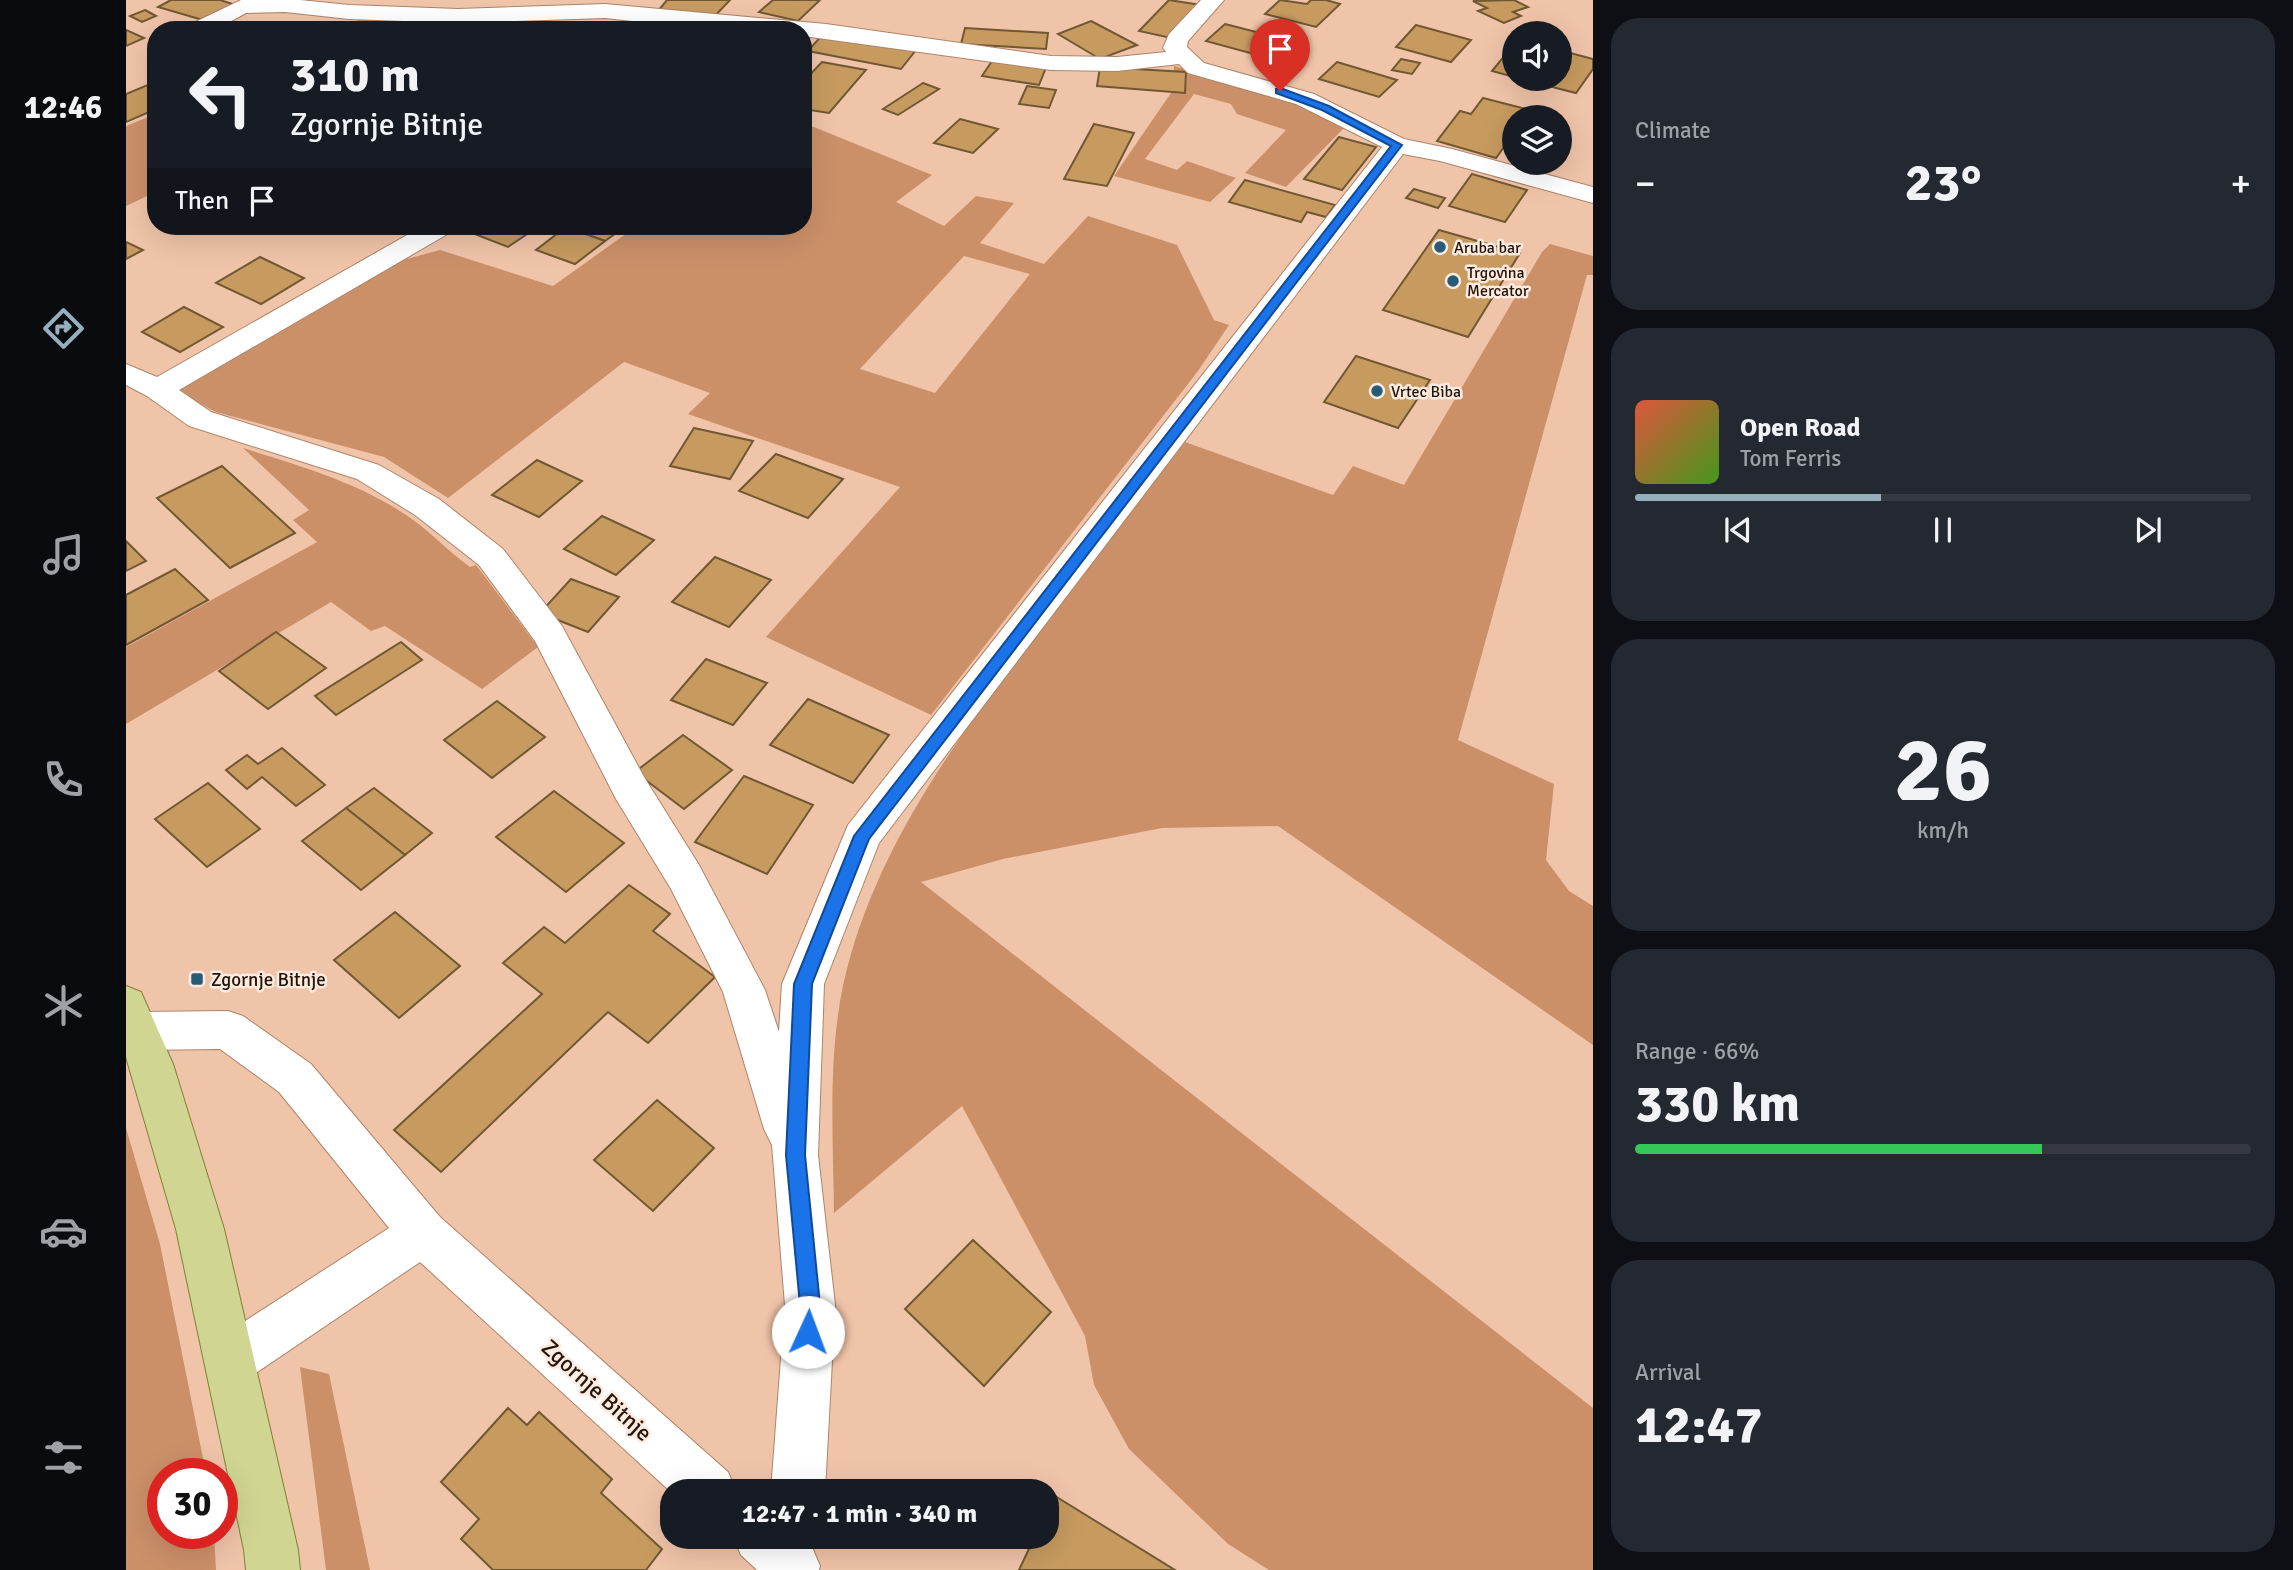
<!DOCTYPE html>
<html lang="en">
<head>
<meta charset="utf-8">
<style>
  :root { --surface:#171b24; --page:#242831; --text:#f1f3f6; --muted:#9ea1a6; --line:#363941; --accent:#96afbd }
  body { margin:0; font-family:Signika,sans-serif; background:var(--page); color:var(--text); height:100vh; display:flex; flex-direction:column; font-size:26px; white-space:nowrap }
  * { box-sizing:border-box; margin:0 }
  p { font-size:23px; color:var(--muted) }
  .icon { flex:none; width:38px; height:38px; fill:none; stroke:currentColor; stroke-width:2; stroke-linecap:round; stroke-linejoin:round }
  .map { position:relative; flex:1; overflow:hidden }
  .panel { display:flex; flex-direction:column; gap:18px; padding:18px; background:#0d0f14; width:700px }
  .panel>* { flex:none }
  .guide { position:absolute; left:21px; top:21px; width:665px; height:214px; border-radius:28px; box-shadow:0 7px 28px #0002; background:#171b24; color:var(--text); overflow:hidden }
  .tools { position:absolute; left:1376px; top:21px; display:grid; gap:14px }
  .tools a { display:grid; place-items:center; width:70px; height:70px; border-radius:50%; background:var(--surface); box-shadow:0 7px 28px #0002; font-size:35px }
  .speed { position:absolute; left:21px; top:1458px; display:flex; gap:14px; font-size:35px; font-weight:700; text-align:center }
  .speed>* { display:grid; place-content:center; width:91px; height:91px; border-radius:50%; background:var(--surface); box-shadow:0 7px 28px #0002; line-height:1 }
  .speed .limit { border:10px solid #d22; background:#fff; color:#111 }
  .pin { position:absolute; display:grid; place-items:center; width:60px; height:60px; color:#fff; margin:-72px -30px; border-radius:50% 50% 50% 0; rotate:-45deg; box-shadow:0 0 7px #0007 }
  .pin .icon { rotate:45deg }
  .me { position:absolute; width:77px; margin:-38px; rotate:2deg; stroke-linejoin:round; filter:drop-shadow(0 0 5px #0008) }
  .turn { display:flex; align-items:center; gap:24px; height:147px; padding:0 28px; font-size:32px }
  .turn .icon { width:91px; height:91px; stroke-width:2.5 }
  .turn b { display:block; font-size:49px; line-height:60px }
  .then { display:flex; align-items:center; height:66px; padding:0 28px; background:#0003; gap:14px; font-size:26px }
  .big { font-size:52px; font-weight:700; line-height:1.1 }
  .panel .card { flex:1; display:flex; flex-direction:column; justify-content:center; gap:10px; min-width:0; padding:0 24px; border-radius:28px; background:var(--page) }
  .panel .dial { align-items:center; gap:0 }
  .dial b { font-size:91px; line-height:1 }
  .song { display:flex; align-items:center; gap:21px }
  .cover { width:84px; height:84px; border-radius:10px; background:linear-gradient(135deg,hsl(10 70% 55%),hsl(100 70% 35%)) }
  .played { height:7px; border-radius:4px; background:linear-gradient(90deg,var(--accent) 40%,var(--line) 40%) }
  .keys { display:flex; justify-content:space-around; direction:ltr }
  .heat { display:flex; justify-content:space-between; align-items:center; font-size:38px; direction:ltr }
  .charge { height:10px; border-radius:5px; background:linear-gradient(90deg,#34c759 66%,var(--line) 0) }
  .trip { position:absolute; left:534px; top:1479px; width:399px; height:70px; border-radius:28px; background:var(--surface); box-shadow:0 7px 28px #0002; font-weight:700; line-height:70px; text-align:center }
  main { display:flex; flex:1; min-height:0 }
  .tab-bar { display:flex; flex-direction:column; width:126px; justify-content:space-around; align-items:center; background:#090b0e; color:var(--muted) }
  .tab-bar .icon { width:49px; height:49px }
  .tab-bar .selected { color:var(--accent) }
  .tab-bar b { font-size:32px; color:var(--text) }
  .map>svg:first-child { display:block }
</style>
</head>
<body>
<main>
<nav class="tab-bar">
<b>12:46</b>
<svg class="icon selected" aria-label="directions" viewBox="0 0 24 24"><path d="M12 3l9 9-9 9-9-9zM9 14v-3h6M13 9l2 2-2 2"/></svg>
<svg class="icon" aria-label="music" viewBox="0 0 24 24"><path d="M9 18V5l10-2v13"/><circle cx="6" cy="18" r="3"/><circle cx="16" cy="16" r="3"/></svg>
<svg class="icon" aria-label="phone" viewBox="0 0 24 24"><path d="M5 4h4l2 5-3 2q2 4 5 5l2-3 5 2v4C11 20 4 13 5 4z"/></svg>
<svg class="icon" aria-label="climate" viewBox="0 0 24 24"><path d="M12 3v18M4 7l16 10M4 17L20 7"/></svg>
<svg class="icon" aria-label="car" viewBox="0 0 24 24"><path d="M5 17H2v-5l4-1 3-4h7l3 4 3 1v5h-3M9 17h6M6 11h13"/><circle cx="7" cy="17" r="2"/><circle cx="17" cy="17" r="2"/></svg>
<svg class="icon" aria-label="filters" viewBox="0 0 24 24"><path d="M4 7h16M4 17h16"/><circle cx="9" cy="7" r="2"/><circle cx="15" cy="17" r="2"/></svg>
</nav>
<div class="map">
<svg width="1467" height="1570" viewBox="0 0 1467 1570">
  <rect width="100%" height="100%" fill="#f0c4a9"/>
  <g fill="#cc9069" fill-rule="evenodd">
    <polygon points="242,15 378,18 353,30 215,30"/>
    <polygon points="1048,66 1163,97 1219,123 1217,129 1160,187 1119,173 1160,130 1111,114 1105,104 1068,94 1019,159 1051,170 1061,161 1110,178 1084,202 988,176 1047,90"/>
    <polygon points="30,114 30,192 0,206 0,126"/>
    <path d="M677,127H688L806,175L770,202L818,226L850,196L888,203L854,243L918,264L962,216L1051,245L1088,320L1103,325L1072,371L805,715L640,637L774,487L562,414L584,393L498,362L322,498L258,457L90,412L55,394V385L255,266L314,250L427,286L511,226H677ZM838,256L904,274L809,393L734,369Z"/>
    <path d="M1424,244L1467,256V275H1461L1332,740L1428,784L1420,860L1443,891L1467,906V1045L1152,826L1036,828L877,859L795,882L1467,1408V1570H1143L1102,1544L1003,1449L968,1385L959,1336L836,1106L708,1213C707,1127 700,1037 725,954C761,830 842,723 920,622C966,562 1013,502 1059,442L1207,495L1227,466L1278,485L1416,252Z"/>
    <path d="M117,448C177,467 239,484 290,522C309,536 324,553 344,567L350,565L412,647L356,689L259,626L245,631L205,602L0,724V647L191,542L167,520L183,510Z"/>
    <polygon points="0,1128 34,1244 80,1473 37,1474 37,1533 88,1533 90,1570 0,1570"/>
    <polygon points="174,1367 203,1374 244,1570 200,1570"/>
  </g>
  <g fill="#c79b60" stroke="#715733" stroke-width="2">
    <polygon points="45,0 94,0 110,5 80,21 32,7"/>
    <polygon points="541,0 604,0 587,18 532,11"/>
    <polygon points="647,0 694,0 672,21 633,12"/>
    <polygon points="1043,0 1075,5 1045,38 1013,31"/>
    <polygon points="1154,0 1181,4 1185,0 1200,0 1214,4 1190,27 1139,14"/>
    <polygon points="1388,0 1402,7 1387,12 1395,16 1378,23 1352,11 1361,8 1347,1"/>
    <polygon points="19,10 30,16 16,22 4,16"/>
    <polygon points="965,21 1011,45 974,59 932,34"/>
    <polygon points="1099,24 1154,38 1135,56 1080,41"/>
    <polygon points="1290,25 1345,40 1325,62 1270,47"/>
    <polygon points="839,28 922,33 920,49 835,44"/>
    <polygon points="0,30 18,38 0,46"/>
    <polygon points="696,35 790,50 775,69 682,51"/>
    <polygon points="1388,44 1388,77 1366,71"/>
    <polygon points="1433,50 1467,59 1467,69 1450,93 1395,79 1433,79"/>
    <polygon points="868,58 921,65 913,85 856,76"/>
    <polygon points="1275,59 1294,63 1286,74 1266,70"/>
    <polygon points="696,62 740,70 703,113 677,109 677,82"/>
    <polygon points="1211,62 1271,80 1253,97 1193,79"/>
    <polygon points="974,67 1060,72 1059,93 971,86"/>
    <polygon points="797,83 813,89 772,115 757,109"/>
    <polygon points="24,84 30,87 30,109 0,122 0,94"/>
    <polygon points="901,86 930,90 923,108 893,104"/>
    <polygon points="1357,98 1423,115 1422,117 1388,117 1388,133 1370,158 1311,141 1334,111 1345,114"/>
    <polygon points="834,119 872,129 847,153 808,143"/>
    <polygon points="968,124 1008,133 981,186 938,179"/>
    <polygon points="1213,137 1250,147 1216,190 1178,179"/>
    <polygon points="1346,174 1401,190 1379,222 1323,206"/>
    <polygon points="1119,180 1209,205 1200,217 1181,212 1175,222 1103,202"/>
    <polygon points="1288,189 1319,198 1312,208 1280,198"/>
    <polygon points="357,226 413,226 382,247 346,233"/>
    <polygon points="442,226 500,226 479,241 440,227"/>
    <polygon points="440,227 479,241 449,264 410,250"/>
    <polygon points="1313,230 1394,253 1342,337 1257,310"/>
    <polygon points="0,242 17,250 0,259"/>
    <polygon points="134,257 178,278 135,304 90,283"/>
    <polygon points="58,307 97,327 54,352 16,332"/>
    <polygon points="1230,356 1304,380 1272,428 1198,402"/>
    <polygon points="568,428 627,441 604,479 544,466"/>
    <polygon points="650,454 717,479 682,518 613,491"/>
    <polygon points="411,460 456,481 413,517 366,495"/>
    <polygon points="96,466 169,533 104,568 31,498"/>
    <polygon points="476,516 528,540 490,575 438,549"/>
    <polygon points="0,541 20,561 0,571"/>
    <polygon points="589,557 645,580 603,627 546,602"/>
    <polygon points="49,569 82,600 0,645 0,595"/>
    <polygon points="445,579 493,597 462,632 414,613"/>
    <polygon points="150,632 200,668 142,709 93,671"/>
    <polygon points="275,642 296,660 210,715 189,696"/>
    <polygon points="580,659 641,683 607,725 545,700"/>
    <polygon points="682,699 763,735 727,783 644,745"/>
    <polygon points="371,701 419,737 366,778 318,740"/>
    <polygon points="557,735 606,770 558,809 509,772"/>
    <polygon points="156,748 199,785 170,806 136,777 121,789 100,770 121,755 132,764"/>
    <polygon points="618,776 687,805 641,874 569,842"/>
    <polygon points="82,783 134,829 81,867 29,819"/>
    <polygon points="248,788 306,833 279,855 220,808"/>
    <polygon points="428,791 498,843 440,892 370,837"/>
    <polygon points="220,808 279,855 235,890 176,841"/>
    <polygon points="503,885 544,914 527,931 589,977 522,1043 482,1012 315,1172 268,1130 416,994 377,963 418,927 439,943"/>
    <polygon points="269,912 334,966 273,1018 208,960"/>
    <polygon points="531,1100 588,1148 527,1211 468,1160"/>
    <polygon points="847,1240 925,1312 858,1386 779,1309"/>
    <polygon points="382,1408 401,1425 413,1412 486,1479 475,1493 536,1549 520,1570 367,1570 335,1539 353,1519 315,1482"/>
    <polygon points="929,1496 1049,1570 893,1570 909,1536 920,1536 920,1514"/>
  </g>
  <g fill="none" stroke-linecap="round" stroke-linejoin="round">
    <g stroke="#ad846a" stroke-width="2">
      <g id="minor">
        <polygon points="115,0 174,0 223,5 332,9 479,4 700,24 925,56 991,57 1040,52 1037,48 1043,34 1075,0 1098,0 1062,41 1061,47 1078,63 1188,94 1278,139 1326,149 1467,187 1467,203 1314,161 1277,154 753,843 698,984 692,1155 709,1305 699,1491 645,1491 659,1305 646,1145 638,1129 597,992 545,889 490,799 409,641 353,565 289,515 231,479 63,426 21,396 0,385 0,364 31,377 297,226 329,226 325,232 53,390 85,412 253,465 313,499 377,549 436,626 518,777 573,865 639,990 653,1032 656,984 722,825 1256,147 1170,104 1062,73 1053,64 991,71 925,70 677,36 677,30 589,30 479,18 332,23 223,19 159,12 120,13 89,30 60,30 63,25"/>
        <polygon points="102,1011 117,1016 185,1064 314,1217 602,1472 610,1491 546,1491 546,1493 294,1262 121,1379 103,1386 85,1379 78,1361 85,1343 263,1228 153,1092 94,1049 12,1050 0,1046 0,1016 12,1012"/>
        <polygon points="607,1536 675,1536 686,1547 694,1566 693,1570 631,1570 615,1555"/>
      </g>
    </g>
    <g stroke="#808133" stroke-width="2">
      <polygon id="major" points="0,986 15,992 47,1064 98,1229 172,1550 174,1570 120,1570 118,1550 50,1229 0,1057"/>
    </g>
    <use href="#minor" fill="#fff" fill-rule="evenodd"/>
    <use href="#major" fill="#d0d691" fill-rule="evenodd"/>
  </g>
  <polygon fill="#1a73e8" stroke="#114b97" stroke-width="2" points="1150,89 1157,89 1203,106 1276,145 743,839 686,984 679,1155 694,1305 689,1339 682,1342 675,1339 672,1332 674,1305 660,1155 668,984 728,836 1265,146 1196,110 1150,93"/>
  <g fill="#265c77" stroke="#fdebe0" stroke-width="2.5">
    <circle cx="1314" cy="247" r="7"/>
    <circle cx="1327" cy="281" r="7"/>
    <circle cx="1251" cy="391" r="7"/>
    <rect x="64" y="972" width="14" height="14" rx="3.5"/>
  </g>
  <g text-anchor="middle" stroke-width="5" stroke-linejoin="round" paint-order="stroke">
    <g font-size="16" fill="#24150b" stroke="#fdebe0" text-anchor="start">
      <text x="1328" y="253">Aruba bar</text>
      <text x="1341" y="278">Trgovina<tspan x="1341" dy="18">Mercator</tspan></text>
      <text x="1265" y="397">Vrtec Biba</text>
    </g>
    <g font-size="19" fill="#24150b" stroke="#fdebe0" text-anchor="start">
      <text x="85" y="986">Zgornje Bitnje</text>
    </g>
    <g font-size="23" fill="#24150b" stroke="#fdebe0">
      <text transform="translate(471 1390) rotate(42)" y="8">Zgornje Bitnje</text>
    </g>
  </g>
</svg>
<div class="tools">
<a><svg class="icon" aria-label="sound" viewBox="0 0 24 24"><path d="M4 9h4l5-4v14l-5-4H4zM17 9q2 3 0 6"/></svg></a>
<a><svg class="icon" aria-label="layers" viewBox="0 0 24 24"><path d="M12 4l9 5-9 5-9-5zM3 14l9 5 9-5"/></svg></a>
</div>
<div class="speed"><div class="limit">30</div></div>
<div class="pin" style="left:1154px;top:91px;background:#d93025"><svg class="icon" aria-label="arrive" viewBox="0 0 24 24"><path d="M6 21V4h12l-3 4 3 4H6"/></svg></div>
<svg class="me" style="left:682px;top:1332px" viewBox="-20 -20 40 40"><circle r="19" fill="#fff"/><path d="M0-13L10 11 0 6-10 11z" fill="#1a73e8"/></svg>
<div class="trip">12:47 · 1 min · 340 m</div>
<div class="guide">
<div class="turn"><svg class="icon" aria-label="left" viewBox="0 0 24 24"><path d="M17 20v-9H6M10 6l-5 5 5 5"/></svg><div><b>310 m</b>Zgornje Bitnje</div></div>
<div class="then">Then<svg class="icon" aria-label="arrive" viewBox="0 0 24 24"><path d="M6 21V4h12l-3 4 3 4H6"/></svg></div>
</div>
</div>
<section class="panel">
<div class="card"><p>Climate</p>
<div class="heat"><a>−</a><b class="big">23°</b><a>+</a></div>
</div>
<div class="card">
<div class="song"><i class="cover"></i><div><b>Open Road</b><p>Tom Ferris</p></div></div>
<div class="played"></div>
<div class="keys"><svg class="icon" aria-label="previous" viewBox="0 0 24 24"><path d="M18 5L8 12l10 7zM5 5v14"/></svg><svg class="icon" aria-label="pause" viewBox="0 0 24 24"><path d="M8 5v14M16 5v14"/></svg><svg class="icon" aria-label="next" viewBox="0 0 24 24"><path d="M6 5l10 7-10 7zM19 5v14"/></svg></div>
</div>
<div class="card dial"><b>26</b><p>km/h</p></div>
<div class="card"><p>Range · 66%</p><b class="big">330 km</b><div class="charge"></div></div>
<div class="card"><p>Arrival</p><b class="big">12:47</b></div>
</section>
</main>
</body>
</html>
